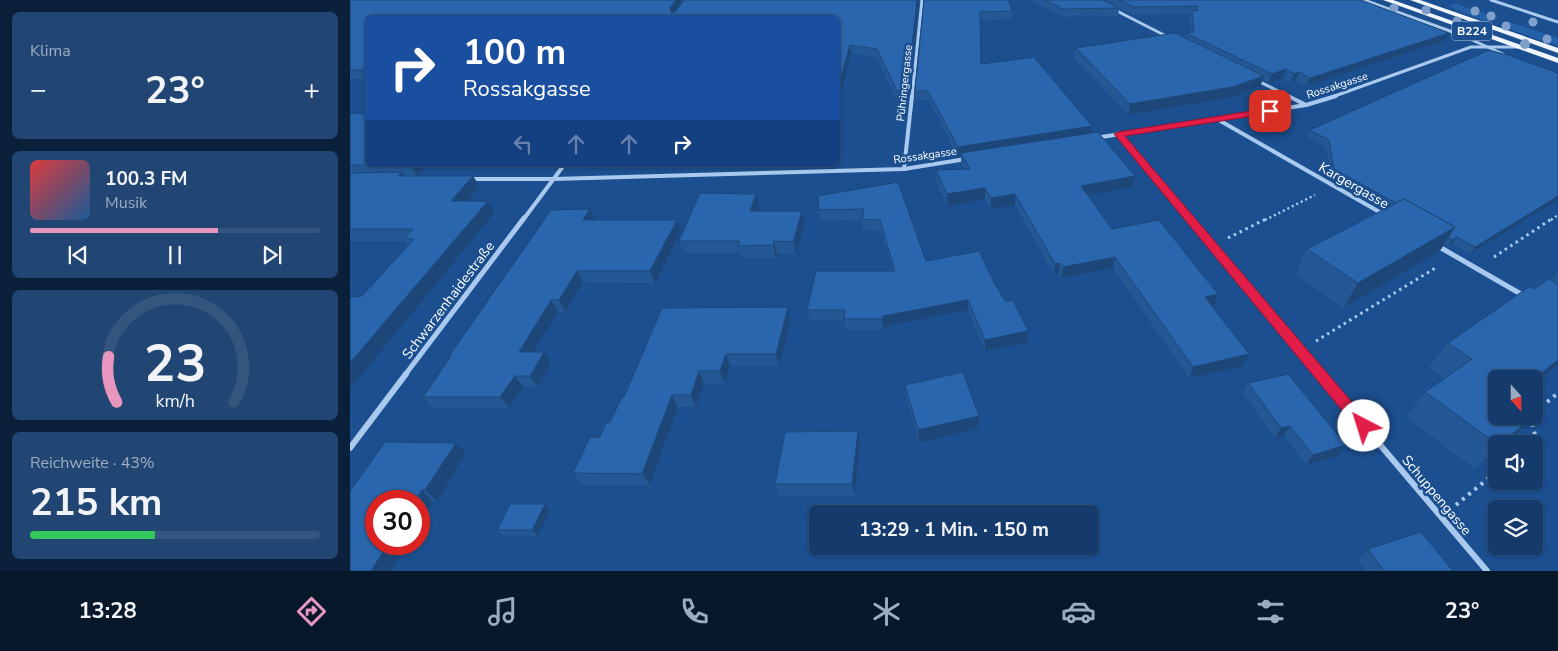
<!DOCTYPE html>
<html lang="de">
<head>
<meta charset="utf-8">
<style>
  :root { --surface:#143b6b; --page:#214673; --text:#f1f3f6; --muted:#9dadc1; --line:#33557e; --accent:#e797bd }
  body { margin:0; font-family:"Nunito Sans",sans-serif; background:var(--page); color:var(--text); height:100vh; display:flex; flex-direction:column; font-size:19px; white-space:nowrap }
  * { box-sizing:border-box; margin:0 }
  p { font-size:16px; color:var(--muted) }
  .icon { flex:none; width:28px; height:28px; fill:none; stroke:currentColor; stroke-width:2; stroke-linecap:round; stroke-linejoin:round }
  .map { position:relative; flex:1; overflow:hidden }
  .drawer { display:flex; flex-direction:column; gap:12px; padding:12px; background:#0b203b; width:350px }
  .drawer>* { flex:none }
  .top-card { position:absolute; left:15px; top:15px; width:475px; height:152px; border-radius:8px; box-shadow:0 1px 4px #0004,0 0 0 1px var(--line); background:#1a4fa0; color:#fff; overflow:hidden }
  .needle { width:32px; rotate:159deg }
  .controls { position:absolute; left:1138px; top:370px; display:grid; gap:10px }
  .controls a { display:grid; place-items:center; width:55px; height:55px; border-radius:8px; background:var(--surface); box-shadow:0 1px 4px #0004,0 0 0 1px var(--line); font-size:25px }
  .speed { position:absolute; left:15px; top:490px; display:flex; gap:10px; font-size:25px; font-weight:700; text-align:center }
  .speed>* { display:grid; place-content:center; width:65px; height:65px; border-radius:50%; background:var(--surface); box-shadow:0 1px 4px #0004,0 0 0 1px var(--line); line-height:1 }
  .speed .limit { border:8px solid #d22; background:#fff; color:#111 }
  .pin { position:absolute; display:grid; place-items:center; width:42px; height:42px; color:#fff; margin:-21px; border-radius:10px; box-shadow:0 2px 8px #0006 }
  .me { position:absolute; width:55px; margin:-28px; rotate:320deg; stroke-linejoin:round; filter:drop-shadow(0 0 4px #0008) }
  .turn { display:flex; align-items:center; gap:18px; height:105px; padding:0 15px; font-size:22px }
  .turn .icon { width:65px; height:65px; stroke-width:2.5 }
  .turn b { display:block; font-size:35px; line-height:42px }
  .lanes { display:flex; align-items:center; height:48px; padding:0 15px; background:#0003; justify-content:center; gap:25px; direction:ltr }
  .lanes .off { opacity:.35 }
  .big { font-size:38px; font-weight:700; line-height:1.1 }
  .drawer .tile { flex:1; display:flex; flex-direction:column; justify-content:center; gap:8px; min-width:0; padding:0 18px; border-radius:8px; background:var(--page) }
  .drawer .dial { align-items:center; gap:0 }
  .dial svg { height:130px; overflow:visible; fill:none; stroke:var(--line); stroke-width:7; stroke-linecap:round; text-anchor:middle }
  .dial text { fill:var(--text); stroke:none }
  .song { display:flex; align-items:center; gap:15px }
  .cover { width:60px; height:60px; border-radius:8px; background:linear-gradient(135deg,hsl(0 70% 55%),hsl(210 70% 35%)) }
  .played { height:5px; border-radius:2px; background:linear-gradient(90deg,var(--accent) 65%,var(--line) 65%) }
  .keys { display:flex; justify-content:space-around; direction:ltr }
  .heat { display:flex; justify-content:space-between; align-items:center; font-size:28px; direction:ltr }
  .charge { height:8px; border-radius:4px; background:linear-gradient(90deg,#34c759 43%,var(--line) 0) }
  .trip { position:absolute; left:459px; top:505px; width:290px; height:50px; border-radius:8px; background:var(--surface); box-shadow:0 1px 4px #0004,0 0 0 1px var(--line); font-weight:700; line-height:50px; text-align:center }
  .tabs { display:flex; height:80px; justify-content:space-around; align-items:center; background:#08182b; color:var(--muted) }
  .tabs .icon { width:35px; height:35px }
  .tabs .selected { color:var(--accent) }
  .tabs b { font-size:22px; color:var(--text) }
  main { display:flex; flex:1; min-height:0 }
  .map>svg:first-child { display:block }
</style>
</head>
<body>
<main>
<section class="drawer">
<div class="tile"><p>Klima</p>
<div class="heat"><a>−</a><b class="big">23°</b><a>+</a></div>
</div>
<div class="tile">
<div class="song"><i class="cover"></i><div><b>100.3 FM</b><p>Musik</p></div></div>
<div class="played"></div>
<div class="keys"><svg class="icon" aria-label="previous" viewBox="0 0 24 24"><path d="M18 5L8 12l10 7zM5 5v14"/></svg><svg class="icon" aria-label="pause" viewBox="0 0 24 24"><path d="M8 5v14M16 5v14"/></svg><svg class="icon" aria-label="next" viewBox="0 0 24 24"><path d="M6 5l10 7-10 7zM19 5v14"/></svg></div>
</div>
<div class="tile dial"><svg viewBox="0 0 100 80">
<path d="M14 69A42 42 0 1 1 86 69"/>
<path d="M14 69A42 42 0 0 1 9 41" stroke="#e797bd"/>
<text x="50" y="56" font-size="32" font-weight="700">23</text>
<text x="50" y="72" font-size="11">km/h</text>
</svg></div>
<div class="tile"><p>Reichweite · 43%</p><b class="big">215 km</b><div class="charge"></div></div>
</section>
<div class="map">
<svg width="1208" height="571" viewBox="0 0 1208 571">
  <rect width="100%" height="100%" fill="#1b4f8f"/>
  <g fill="#2461a8">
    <polygon points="1104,3 1148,18 1136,22 1098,6"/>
    <polygon points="1160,22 1208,38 1208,46 1156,28 1155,23"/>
  </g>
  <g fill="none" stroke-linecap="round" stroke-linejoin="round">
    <g stroke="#a9c9ee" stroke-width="2.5" stroke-dasharray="2 3" stroke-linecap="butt">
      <polyline points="915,220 965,195"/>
      <polyline points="1201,220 1208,215"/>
    </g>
    <g stroke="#a9c9ee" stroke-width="3" stroke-dasharray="2.5 4" stroke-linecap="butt">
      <polyline points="878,238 918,218"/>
      <polyline points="1144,257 1203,218"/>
      <polyline points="966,341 1087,267"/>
    </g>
    <g stroke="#a9c9ee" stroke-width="4" stroke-dasharray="3 5" stroke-linecap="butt">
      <polyline points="1191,407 1208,393"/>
      <polyline points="1181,416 1186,440 1181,444"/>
      <polyline points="1106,505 1146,472"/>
    </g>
    <g stroke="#a9c9ee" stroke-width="3">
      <polyline points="1014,0 1111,35 1153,54"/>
      <polyline points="1141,0 1208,22"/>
      <polyline points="763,9 818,37"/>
      <polyline points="906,80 940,97"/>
      <polyline points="562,97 572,0"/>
      <polyline points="982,97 1121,47 1168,47"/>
    </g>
    <g stroke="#a9c9ee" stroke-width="4">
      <polyline points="938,96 956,105"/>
      <polyline points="867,119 1033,214"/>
      <polyline points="768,134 840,220"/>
      <polyline points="745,138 956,105 986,96"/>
      <polyline points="554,169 562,96"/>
      <polyline points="118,179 204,179 554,169 616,159"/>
      <polyline points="173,220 214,165"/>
    </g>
    <g stroke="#a9c9ee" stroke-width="5">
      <polyline points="839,218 971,375"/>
      <polyline points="1086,245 1176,297"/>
      <polyline points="55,375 174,218"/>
    </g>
    <g stroke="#a9c9ee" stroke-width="6">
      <polyline points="970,374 1137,571"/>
      <polyline points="0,448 56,374"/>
    </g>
    <g fill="#f0f6ff" fill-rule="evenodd">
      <polygon points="1033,0 1043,0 1208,58 1208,63"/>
      <polygon points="1060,0 1070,0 1208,48 1208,53"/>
    </g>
  </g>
  <g fill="#7ea0ca">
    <circle cx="1044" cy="8" r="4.5"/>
    <circle cx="1076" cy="10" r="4.5"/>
    <circle cx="1125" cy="11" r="4.5"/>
    <circle cx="1141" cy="16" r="4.5"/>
    <circle cx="1107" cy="21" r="4.5"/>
    <circle cx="1183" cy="22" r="4.5"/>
    <circle cx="1156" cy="26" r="4.5"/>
    <circle cx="1197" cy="39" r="4.5"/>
    <circle cx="1175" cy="44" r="5"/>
  </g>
  <g fill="#245895">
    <polygon points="0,0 569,0 558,100 547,100 527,58 501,53 488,18 18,18 18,79 0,79"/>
    <polygon points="574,0 662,11 662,19 630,20 631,64 742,126 741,133 783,187 738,195 762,229 864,306 862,306 893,366 839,378 763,268 711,278 709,274 704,275 665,205 641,209 635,199 597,206 586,181 586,170 614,169 611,164 611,156 608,157 579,100 565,100 565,91"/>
    <polygon points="681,0 1011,0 1095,41 956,86 946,81 941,82 933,78 919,83 913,80 910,86 879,98 778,115 724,58 726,48 835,38 836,33 841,32 840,19 841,14 783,15 769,9 768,16 713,17"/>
    <polygon points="1208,73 1208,200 1120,254 1102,244 1098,247 1094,245 1089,252 993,308 945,274 957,249 1037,208 981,176 976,147 957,137 960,130"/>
    <polygon points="0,113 18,165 78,165 67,176 123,176 130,187 118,201 138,201 145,212 12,296 58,245 56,241 0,241"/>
    <polygon points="548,182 576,261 645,284 656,302 678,331 677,342 635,351 618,310 534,327 533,330 495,330 494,320 460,321 457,310 543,271 531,231 513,230 512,220 471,221 469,210"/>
    <polygon points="406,194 409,206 407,211 452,211 455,223 446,254 427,254 426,258 392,258 390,253 334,253 329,241"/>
    <polygon points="245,220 327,220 331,231 305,283 233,282 215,312 208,312 184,352 194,352 201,363 188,387 173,387 159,408 83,408 73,397 100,358 99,356"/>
    <polygon points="1208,272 1208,365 1184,385 1184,379 1146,379 1195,406 1170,431 1154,444 1146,444 1146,451 1125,469 1056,417 1075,392 1094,379 1079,367 1098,343 1184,289 1201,280"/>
    <polygon points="441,320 429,366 380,366 375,383 354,384 346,407 328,407 300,485 232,485 223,473 260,422 274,397"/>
    <polygon points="898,383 988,456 956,465 934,436 925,438 893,393"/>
    <polygon points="555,385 629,416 628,428 569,443 556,397"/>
    <polygon points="35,442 116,454 87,501 83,501 69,524 69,501"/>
    <polygon points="510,443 505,496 429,496 425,484"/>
    <polygon points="195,504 200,510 188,536 154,536 147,530"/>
    <polygon points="1018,549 1103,571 1016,571 1008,560"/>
  </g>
  <g fill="#1d4779">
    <polygon points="326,0 335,0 322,16 320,8"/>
    <polygon points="567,0 569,0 558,100 557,91"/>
    <polygon points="1099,33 1095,41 956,86 960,78"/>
    <polygon points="500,45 501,53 488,102 488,89"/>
    <polygon points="936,69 933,78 919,83 922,74"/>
    <polygon points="949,72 946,81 941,82 944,74"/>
    <polygon points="914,76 910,86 879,98 778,115 780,104"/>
    <polygon points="742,126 740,136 611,153 611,156 608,157 608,147"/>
    <polygon points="60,165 78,165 67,176"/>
    <polygon points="52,172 60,183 48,176"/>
    <polygon points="123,176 130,187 108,212 101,201"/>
    <polygon points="785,176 783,187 729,197 731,186"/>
    <polygon points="635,188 635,199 597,206 597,194"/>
    <polygon points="406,194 409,206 403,223 400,211"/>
    <polygon points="665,194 665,205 641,209 641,198"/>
    <polygon points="1208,196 1208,200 1120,254 1125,247"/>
    <polygon points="138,201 145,212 0,389 0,363"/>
    <polygon points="240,209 245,220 233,220"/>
    <polygon points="452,211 455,223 446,254 443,242"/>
    <polygon points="327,220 331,231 305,283 300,271"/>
    <polygon points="1105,227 1089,252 993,308 1008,283"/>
    <polygon points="1107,237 1102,244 1098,247 1102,240"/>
    <polygon points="424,241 427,254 426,258 423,245"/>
    <polygon points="765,257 763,268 711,278 713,267"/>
    <polygon points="710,263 709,274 704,275 705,264"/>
    <polygon points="227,271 233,282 215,312 209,300"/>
    <polygon points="868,294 864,306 851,308 855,297"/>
    <polygon points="201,300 208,312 177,363 169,352"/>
    <polygon points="618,300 618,310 534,327 533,330 532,319 533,316"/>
    <polygon points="438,307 441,320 429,366 426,354"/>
    <polygon points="678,331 677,342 635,351 635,340"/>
    <polygon points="194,352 201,363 188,387 180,376"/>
    <polygon points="376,354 380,366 375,383 370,371"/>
    <polygon points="899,354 893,366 839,378 843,367"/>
    <polygon points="1208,360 1208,365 1184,385 1184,379"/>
    <polygon points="349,371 354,384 346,407 341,395"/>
    <polygon points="165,376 173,387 159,408 150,397"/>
    <polygon points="322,395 328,407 300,485 292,474"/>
    <polygon points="1195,406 1170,431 1154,444 1151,444"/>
    <polygon points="629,416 628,428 569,443 568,430"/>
    <polygon points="940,426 934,436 925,438 931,428"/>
    <polygon points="508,431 510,443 505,496 502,484"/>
    <polygon points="106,443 116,454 87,501 75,490"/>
    <polygon points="996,445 988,456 956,465 963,455"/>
    <polygon points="1146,448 1146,451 1125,469"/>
    <polygon points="72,490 83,501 69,524 69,501 65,501"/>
    <polygon points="195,504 200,510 188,536 182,530"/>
    <polygon points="38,544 57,544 40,571 21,571"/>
  </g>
  <g fill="#2a66ad" stroke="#1d4779">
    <polygon points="2,0 326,0 320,8 321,13 325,12 334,0 567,0 557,91 547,91 527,49 500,45 488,89 488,18 18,18 18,70 0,70 0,1"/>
    <polygon points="574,0 658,0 662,11 630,12 631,64 684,57 742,126 608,147 578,91 565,91"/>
    <polygon points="696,0 753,0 769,8 713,9"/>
    <polygon points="769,0 1011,0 1099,33 960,78 949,72 944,74 936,69 922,74 836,33 844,32 842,11 848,10 847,6 784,7"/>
    <polygon points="825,33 914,76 882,87 780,104 726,48"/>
    <polygon points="1139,50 1158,55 1208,73 1208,196 1125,247 1107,237 1102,240 1098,238 1105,227 1054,199 1046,203 984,169 979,140 960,130"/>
    <polygon points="0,113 18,114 18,165 20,165 0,165"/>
    <polygon points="748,132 785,176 731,186 762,229 809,220 868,294 855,297 899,354 843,367 765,257 713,267 710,263 705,264 665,194 641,198 635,188 597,194 586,170 620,169 611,153"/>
    <polygon points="52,172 48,176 123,176 101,201 138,201 0,363 0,297 12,296 64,239 54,239 63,229 0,229 0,173"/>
    <polygon points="548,182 576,261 629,251 645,284 656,302 663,300 678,331 635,340 618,300 533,316 532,319 494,319 495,310 457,310 466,271 545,271 530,220 512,219 514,209 469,210 468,196"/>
    <polygon points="350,193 406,194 400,211 452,211 443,242 424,241 423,245 388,246 390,241 329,241"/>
    <polygon points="1054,199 1105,227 1008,283 957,249"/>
    <polygon points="240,209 233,220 327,220 300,271 227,271 209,300 201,300 169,352 194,352 180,376 165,376 150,397 73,397 101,356 99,356 201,210"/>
    <polygon points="1199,279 1208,284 1208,360 1184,379 1146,379 1146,416 1183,416 1151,444 1147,444 1075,392 1122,359 1098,343 1180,286 1184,289"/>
    <polygon points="438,307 426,354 376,354 370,371 349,371 341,395 322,395 292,474 223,473 240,437 250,437 256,423 260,422 272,397 274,397 312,308"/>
    <polygon points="613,372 629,416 568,430 555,385"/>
    <polygon points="938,374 996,445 963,455 940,426 931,428 898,383"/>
    <polygon points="1184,399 1195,406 1184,416"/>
    <polygon points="508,431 502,484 425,484 435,432"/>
    <polygon points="35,442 106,443 75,490 72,490 65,501 26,501 26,544 38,544 21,571 0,571 0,491"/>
    <polygon points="160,504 195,504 182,530 147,530"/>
    <polygon points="1071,532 1103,571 1034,571 1018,549"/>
  </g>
  <polygon fill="#e11d48" stroke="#92132f" points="920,108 924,111 923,113 775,136 1019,422 1021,426 1019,431 1014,432 1009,431 764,134 768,132"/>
  <g text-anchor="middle" stroke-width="5" stroke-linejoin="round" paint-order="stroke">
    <g font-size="11" fill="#fff" stroke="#1b4f8f">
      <text transform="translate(554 83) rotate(-84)" y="4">Pühringergasse</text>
      <text transform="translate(987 85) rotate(-18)" y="4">Rossakgasse</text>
      <text transform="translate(575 155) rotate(-8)" y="4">Rossakgasse</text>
    </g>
    <rect fill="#1b4f8f" stroke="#bbcadd" stroke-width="1" x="1102" y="21.5" width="40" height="19" rx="4"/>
    <g font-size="12" font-weight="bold" fill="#fff">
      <text x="1122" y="35">B224</text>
    </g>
    <g font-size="14" fill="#fff" stroke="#1b4f8f">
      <text transform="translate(1004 185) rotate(30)" y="5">Kargergasse</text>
      <text transform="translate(98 300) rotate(-53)" y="5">Schwarzenhaidestraße</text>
      <text transform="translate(1087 495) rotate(50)" y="5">Schuppengasse</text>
    </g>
  </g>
</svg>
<div class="controls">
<a><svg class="needle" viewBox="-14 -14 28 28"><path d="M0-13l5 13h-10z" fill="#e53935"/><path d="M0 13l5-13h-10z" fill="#9dadc1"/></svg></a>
<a><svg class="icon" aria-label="sound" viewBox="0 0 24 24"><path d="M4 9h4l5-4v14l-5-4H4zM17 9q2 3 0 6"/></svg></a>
<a><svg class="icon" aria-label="layers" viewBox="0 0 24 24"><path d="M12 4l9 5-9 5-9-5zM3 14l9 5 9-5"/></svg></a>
</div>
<div class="speed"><div class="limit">30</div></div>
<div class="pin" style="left:920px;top:111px;background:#d93025"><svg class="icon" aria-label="arrive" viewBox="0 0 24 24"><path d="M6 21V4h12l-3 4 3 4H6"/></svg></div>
<svg class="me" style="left:1014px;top:426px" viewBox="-20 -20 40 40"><circle r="19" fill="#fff"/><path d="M0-13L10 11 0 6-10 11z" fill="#e11d48"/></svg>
<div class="trip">13:29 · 1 Min. · 150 m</div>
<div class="top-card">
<div class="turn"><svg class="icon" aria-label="right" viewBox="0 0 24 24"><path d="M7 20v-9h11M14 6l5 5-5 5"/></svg><div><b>100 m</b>Rossakgasse</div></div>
<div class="lanes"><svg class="icon off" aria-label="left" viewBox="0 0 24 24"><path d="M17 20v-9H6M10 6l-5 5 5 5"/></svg><svg class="icon off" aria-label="ahead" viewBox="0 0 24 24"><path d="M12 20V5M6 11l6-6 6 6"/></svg><svg class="icon off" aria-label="ahead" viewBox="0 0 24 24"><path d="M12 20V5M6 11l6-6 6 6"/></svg><svg class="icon" aria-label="right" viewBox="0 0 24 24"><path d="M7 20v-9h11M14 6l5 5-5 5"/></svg></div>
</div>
</div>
</main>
<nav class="tabs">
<b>13:28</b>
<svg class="icon selected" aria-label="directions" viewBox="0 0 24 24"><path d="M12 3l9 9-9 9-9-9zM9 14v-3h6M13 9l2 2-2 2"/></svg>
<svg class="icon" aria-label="music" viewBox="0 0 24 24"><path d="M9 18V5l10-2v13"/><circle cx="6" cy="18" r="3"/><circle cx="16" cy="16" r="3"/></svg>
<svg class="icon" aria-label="phone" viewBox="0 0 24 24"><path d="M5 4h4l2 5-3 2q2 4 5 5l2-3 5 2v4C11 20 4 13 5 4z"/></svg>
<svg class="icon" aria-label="climate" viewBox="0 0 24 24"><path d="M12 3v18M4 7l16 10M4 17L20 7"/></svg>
<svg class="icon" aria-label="car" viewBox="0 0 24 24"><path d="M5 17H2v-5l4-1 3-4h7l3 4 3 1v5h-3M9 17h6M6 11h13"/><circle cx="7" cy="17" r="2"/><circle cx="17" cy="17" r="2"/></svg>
<svg class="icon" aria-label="filters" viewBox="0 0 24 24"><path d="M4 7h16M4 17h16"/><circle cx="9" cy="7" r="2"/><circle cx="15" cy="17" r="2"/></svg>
<b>23°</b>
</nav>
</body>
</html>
